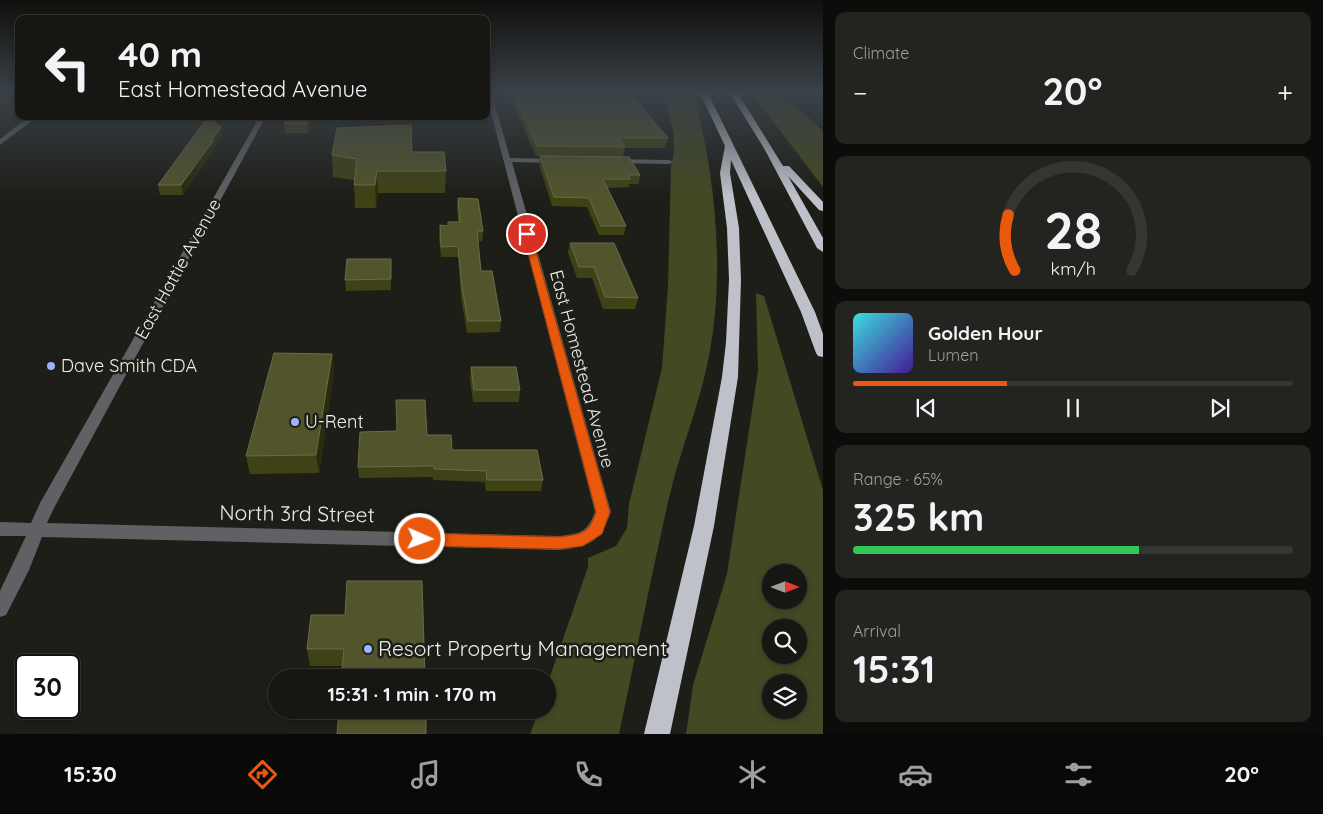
<!DOCTYPE html>
<html lang="en">
<head>
<meta charset="utf-8">
<style>
  :root { --surface:#161612; --page:#232320; --text:#f1f3f6; --muted:#9e9f9f; --line:#353532; --accent:#ea580c }
  body { margin:0; font-family:Quicksand,sans-serif; background:var(--page); color:var(--text); height:100vh; display:flex; flex-direction:column; font-size:19px; white-space:nowrap }
  * { box-sizing:border-box; margin:0 }
  p { font-size:16px; color:var(--muted) }
  .icon { flex:none; width:28px; height:28px; fill:none; stroke:currentColor; stroke-width:2; stroke-linecap:round; stroke-linejoin:round }
  .map { position:relative; flex:1; overflow:hidden }
  .panel { display:flex; flex-direction:column; gap:12px; padding:12px; background:#0c0c0a; width:500px }
  .panel>* { flex:none }
  .top-card { position:absolute; left:15px; top:15px; width:475px; height:105px; border-radius:10px; box-shadow:0 2px 8px #0003,0 0 0 1px var(--line); background:#161612; color:var(--text); overflow:hidden }
  .needle { width:32px; rotate:90deg }
  .tools { position:absolute; left:762px; top:564px; display:grid; gap:10px }
  .tools a { display:grid; place-items:center; width:45px; height:45px; border-radius:50%; background:var(--surface); box-shadow:0 2px 8px #0003,0 0 0 1px var(--line); font-size:25px }
  .speed { position:absolute; left:15px; top:654px; display:flex; gap:10px; font-size:25px; font-weight:700; text-align:center }
  .speed>* { display:grid; place-content:center; width:65px; height:65px; border-radius:50%; background:var(--surface); box-shadow:0 2px 8px #0003,0 0 0 1px var(--line); line-height:1 }
  .speed .limit { border:2px solid #111; border-radius:8px; background:#fff; color:#111 }
  .pin { position:absolute; display:grid; place-items:center; width:42px; height:42px; color:#fff; margin:-21px; border:2px solid #fff; border-radius:50%; box-shadow:0 1px 5px #0007 }
  .me { position:absolute; width:55px; margin:-28px; rotate:92deg; stroke-linejoin:round; filter:drop-shadow(0 0 4px #0008) }
  .turn { display:flex; align-items:center; gap:18px; height:105px; padding:0 20px; font-size:22px }
  .turn .icon { width:65px; height:65px; stroke-width:2.5 }
  .turn b { display:block; font-size:35px; line-height:42px }
  .big { font-size:38px; font-weight:800; line-height:1.1 }
  .panel .widget { flex:1; display:flex; flex-direction:column; justify-content:center; gap:8px; min-width:0; padding:0 18px; border-radius:10px; background:var(--page) }
  .panel .dial { align-items:center; gap:0 }
  .dial svg { height:130px; overflow:visible; fill:none; stroke:var(--line); stroke-width:7; stroke-linecap:round; text-anchor:middle }
  .dial text { fill:var(--text); stroke:none }
  .song { display:flex; align-items:center; gap:15px }
  .cover { width:60px; height:60px; border-radius:8px; background:linear-gradient(135deg,hsl(180 70% 55%),hsl(260 70% 35%)) }
  .played { height:5px; border-radius:2px; background:linear-gradient(90deg,var(--accent) 35%,var(--line) 35%) }
  .keys { display:flex; justify-content:space-around; direction:ltr }
  .heat { display:flex; justify-content:space-between; align-items:center; font-size:28px; direction:ltr }
  .charge { height:8px; border-radius:4px; background:linear-gradient(90deg,#34c759 65%,var(--line) 0) }
  .trip { position:absolute; left:268px; top:669px; width:288px; height:50px; border-radius:25px; background:var(--surface); box-shadow:0 2px 8px #0003,0 0 0 1px var(--line); font-weight:800; line-height:50px; text-align:center }
  .tab-bar { display:flex; height:80px; justify-content:space-around; align-items:center; background:#090907; color:var(--muted) }
  .tab-bar .icon { width:35px; height:35px }
  .tab-bar .on { color:var(--accent) }
  .tab-bar b { font-size:22px; color:var(--text) }
  main { display:flex; flex:1; min-height:0 }
  .map>svg:first-child { display:block }
</style>
</head>
<body>
<main>
<div class="map">
<svg width="823" height="734" viewBox="0 0 823 734">
  <rect width="100%" height="100%" fill="#1d1e18"/>
  <g fill="#444823" fill-rule="evenodd">
    <path d="M693,94C716,173 725,275 709,356C700,404 680,450 669,498C651,576 636,655 619,734H530L539,710H546V688L588,567V558L616,546L627,528L629,504L662,368L668,286L671,165C679,143 670,116 663,95Z"/>
    <polygon points="752,94 782,94 823,131 823,187"/>
    <path d="M756,293L764,296L823,490V734H686L693,685L727,574L758,371ZM771,572H799V600H771ZM771,628H799V655H771ZM771,682H799V710H771Z"/>
  </g>
  <g fill="none" stroke-linecap="round" stroke-linejoin="round">
    <g fill="#606164" fill-rule="evenodd">
      <path d="M486,93H492L510,158L557,159L561,161L557,163L512,162L611,512C600,542 591,546 560,550L42,537L29,570L6,615L0,617V591L26,536H0V522L31,523L40,503L260,116H266L54,508L47,523L560,536C581,533 587,533 595,512Z"/>
      <polygon points="30,116 38,116 0,145 0,139"/>
      <polygon points="612,159 669,160 673,162 669,164 615,163 612,163"/>
    </g>
    <g fill="#bec1c9" fill-rule="evenodd">
      <polygon points="700,93 708,93 815,312 823,334 823,357 818,356 816,353 801,312 731,160 730,173 739,228 741,280 738,377 714,526 670,734 644,734 694,526 722,377 726,342 729,280 727,228 720,173 725,146"/>
      <polygon points="730,93 738,93 783,166 789,166 823,202 823,211 819,210 788,176 823,238 823,252 817,248 765,150"/>
    </g>
  </g>
  <g fill="#3f4215">
    <polygon points="513,93 630,93 668,138 665,148 625,148 623,157 640,175 639,184 629,184 629,187 607,188 626,226 624,235 599,235 587,207 552,206 539,164 540,156 536,156 512,100"/>
    <polygon points="287,116 314,116 308,133 285,133 284,124"/>
    <polygon points="221,127 222,135 214,148 214,150 183,195 160,195 158,185"/>
    <polygon points="412,152 446,171 445,193 378,193 376,208 355,208 354,185 354,180 333,177 332,155"/>
    <polygon points="458,198 483,231 482,241 478,241 481,271 501,321 500,332 467,333 461,298 458,257 441,257 439,236 440,225 448,226 448,222 458,222 457,208"/>
    <polygon points="570,243 638,298 635,309 603,309 592,278 577,278 568,253"/>
    <polygon points="391,259 391,290 346,291 345,280"/>
    <polygon points="332,354 334,371 319,473 250,474 246,456"/>
    <polygon points="471,367 520,390 519,402 473,402 470,379"/>
    <polygon points="397,431 427,435 452,450 543,480 541,491 486,491 485,482 433,480 433,477 359,478 358,467"/>
    <polygon points="422,581 342,666 310,666 307,649 345,615"/>
  </g>
  <g fill="#2a2c0d">
    <polygon points="310,116 314,116 308,133 307,124"/>
    <polygon points="221,127 222,135 214,148 214,150 183,195 181,185"/>
    <polygon points="377,171 378,193 376,208 375,185"/>
    <polygon points="332,354 334,371 319,473 316,455"/>
  </g>
  <g fill="#52542c" stroke="#6a6c49">
    <polygon points="514,93 630,93 668,138 619,138 625,147 537,146"/>
    <polygon points="287,116 310,116 307,124 284,124"/>
    <polygon points="207,118 221,127 211,141 213,141 181,185 158,185"/>
    <polygon points="411,125 412,152 444,152 446,171 377,171 375,185 354,185 357,159 332,155 337,128"/>
    <polygon points="540,156 629,157 640,175 628,175 630,179 603,179 626,226 601,226 589,198 554,197"/>
    <polygon points="458,198 478,199 483,231 477,231 481,271 492,271 501,321 468,321 462,287 458,246 441,247 440,225 448,226 448,222 460,222"/>
    <polygon points="570,243 614,243 638,298 605,297 594,267 579,267"/>
    <polygon points="347,259 391,259 391,279 345,280"/>
    <polygon points="274,353 332,354 316,455 246,456"/>
    <polygon points="471,367 516,367 520,390 474,390"/>
    <polygon points="396,400 425,400 427,435 451,435 452,450 537,450 543,480 487,480 486,471 434,469 434,466 358,467 360,432 397,431"/>
    <polygon points="347,581 422,581 425,678 341,678 344,649 307,649 311,615 345,615"/>
    <polygon points="339,710 426,710 426,734 337,734"/>
  </g>
  <linearGradient id="sky" x2="0" y2="1"><stop stop-color="#10100d"/><stop offset="0.47" stop-color="#3a4148"/><stop offset="1" stop-color="#3a4148" stop-opacity="0"/></linearGradient>
  <rect width="823" height="196" fill="url(#sky)"/>
  <path fill="#ea580c" stroke="#983908" d="M527,232L531,234L610,512L602,534L583,546L560,549L420,546L415,544L413,539L415,535L420,533L560,537C583,533 588,535 596,512L523,234Z"/>
  <g fill="#9ab5fd" stroke="#1d1e18" stroke-width="2">
    <circle cx="51" cy="366" r="5"/>
    <circle cx="295" cy="422" r="5"/>
    <circle cx="368" cy="649" r="5"/>
  </g>
  <g text-anchor="middle" stroke-width="5" stroke-linejoin="round" paint-order="stroke">
    <g font-size="18" fill="#edeee9" stroke="#1d1e18">
      <text transform="translate(178 269) rotate(-61)" y="6">East Hattie Avenue</text>
      <text transform="translate(582 369) rotate(75)" y="6">East Homestead Avenue</text>
    </g>
    <g font-size="18" fill="#edeee9" stroke="#1d1e18" text-anchor="start">
      <text x="61" y="372">Dave Smith CDA</text>
      <text x="305" y="428">U-Rent</text>
    </g>
    <g font-size="21" fill="#edeee9" stroke="#1d1e18">
      <text transform="translate(297 514) rotate(1)" y="7">North 3rd Street</text>
    </g>
    <g font-size="21" fill="#edeee9" stroke="#1d1e18" text-anchor="start">
      <text x="378" y="656">Resort Property Management</text>
    </g>
  </g>
</svg>
<div class="tools">
<a><svg class="needle" viewBox="-14 -14 28 28"><path d="M0-13l5 13h-10z" fill="#e53935"/><path d="M0 13l5-13h-10z" fill="#9e9f9f"/></svg></a>
<a><svg class="icon" aria-label="search" viewBox="0 0 24 24"><circle cx="10" cy="10" r="6"/><path d="M15 15l6 6"/></svg></a>
<a><svg class="icon" aria-label="layers" viewBox="0 0 24 24"><path d="M12 4l9 5-9 5-9-5zM3 14l9 5 9-5"/></svg></a>
</div>
<div class="speed"><div class="limit">30</div></div>
<div class="pin" style="left:527px;top:234px;background:#d93025"><svg class="icon" aria-label="arrive" viewBox="0 0 24 24"><path d="M6 21V4h12l-3 4 3 4H6"/></svg></div>
<svg class="me" style="left:420px;top:539px" viewBox="-20 -20 40 40"><circle r="17" fill="#ea580c" stroke="#fff" stroke-width="3"/><path d="M0-11L8 9 0 5-8 9z" fill="#fff"/></svg>
<div class="trip">15:31 · 1 min · 170 m</div>
<div class="top-card">
<div class="turn"><svg class="icon" aria-label="left" viewBox="0 0 24 24"><path d="M17 20v-9H6M10 6l-5 5 5 5"/></svg><div><b>40 m</b>East Homestead Avenue</div></div>
</div>
</div>
<section class="panel">
<div class="widget"><p>Climate</p>
<div class="heat"><a>−</a><b class="big">20°</b><a>+</a></div>
</div>
<div class="widget dial"><svg viewBox="0 0 100 80">
<path d="M14 69A42 42 0 1 1 86 69"/>
<path d="M14 69A42 42 0 0 1 10 35" stroke="#ea580c"/>
<text x="50" y="56" font-size="32" font-weight="700">28</text>
<text x="50" y="72" font-size="11">km/h</text>
</svg></div>
<div class="widget">
<div class="song"><i class="cover"></i><div><b>Golden Hour</b><p>Lumen</p></div></div>
<div class="played"></div>
<div class="keys"><svg class="icon" aria-label="previous" viewBox="0 0 24 24"><path d="M18 5L8 12l10 7zM5 5v14"/></svg><svg class="icon" aria-label="pause" viewBox="0 0 24 24"><path d="M8 5v14M16 5v14"/></svg><svg class="icon" aria-label="next" viewBox="0 0 24 24"><path d="M6 5l10 7-10 7zM19 5v14"/></svg></div>
</div>
<div class="widget"><p>Range · 65%</p><b class="big">325 km</b><div class="charge"></div></div>
<div class="widget"><p>Arrival</p><b class="big">15:31</b></div>
</section>
</main>
<nav class="tab-bar">
<b>15:30</b>
<svg class="icon on" aria-label="directions" viewBox="0 0 24 24"><path d="M12 3l9 9-9 9-9-9zM9 14v-3h6M13 9l2 2-2 2"/></svg>
<svg class="icon" aria-label="music" viewBox="0 0 24 24"><path d="M9 18V5l10-2v13"/><circle cx="6" cy="18" r="3"/><circle cx="16" cy="16" r="3"/></svg>
<svg class="icon" aria-label="phone" viewBox="0 0 24 24"><path d="M5 4h4l2 5-3 2q2 4 5 5l2-3 5 2v4C11 20 4 13 5 4z"/></svg>
<svg class="icon" aria-label="climate" viewBox="0 0 24 24"><path d="M12 3v18M4 7l16 10M4 17L20 7"/></svg>
<svg class="icon" aria-label="car" viewBox="0 0 24 24"><path d="M5 17H2v-5l4-1 3-4h7l3 4 3 1v5h-3M9 17h6M6 11h13"/><circle cx="7" cy="17" r="2"/><circle cx="17" cy="17" r="2"/></svg>
<svg class="icon" aria-label="filters" viewBox="0 0 24 24"><path d="M4 7h16M4 17h16"/><circle cx="9" cy="7" r="2"/><circle cx="15" cy="17" r="2"/></svg>
<b>20°</b>
</nav>
</body>
</html>
